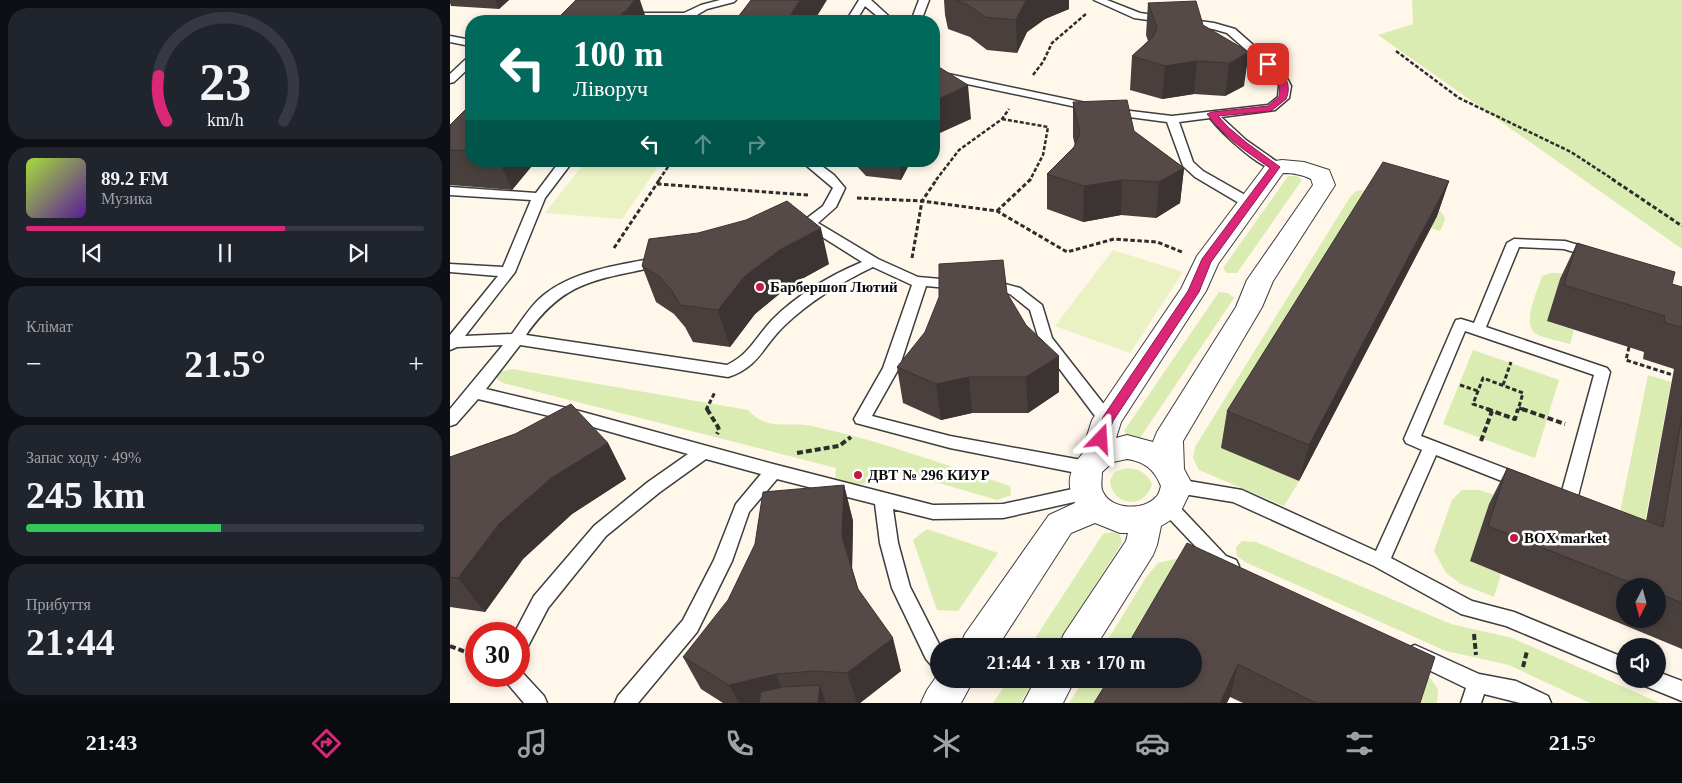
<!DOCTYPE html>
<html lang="uk">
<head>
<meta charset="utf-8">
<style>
  :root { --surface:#171b24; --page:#20242c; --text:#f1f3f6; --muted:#9ea1a6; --line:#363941; --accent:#db2777 }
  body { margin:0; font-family:"Times New Roman",serif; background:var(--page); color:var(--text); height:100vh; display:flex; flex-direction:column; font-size:19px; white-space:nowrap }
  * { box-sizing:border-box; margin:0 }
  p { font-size:16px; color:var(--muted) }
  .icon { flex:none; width:28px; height:28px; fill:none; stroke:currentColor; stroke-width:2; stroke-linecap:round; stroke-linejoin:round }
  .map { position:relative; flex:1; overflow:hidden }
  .panel { display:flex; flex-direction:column; gap:8px; padding:8px; background:#0d0f14; width:450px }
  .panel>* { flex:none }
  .guide { position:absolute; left:15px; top:15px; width:475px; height:152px; border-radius:20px; box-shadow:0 2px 8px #0003; background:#00695c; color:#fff; overflow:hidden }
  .needle { width:32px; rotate:186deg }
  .buttons { position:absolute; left:1166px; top:578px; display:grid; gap:10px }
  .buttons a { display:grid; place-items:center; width:50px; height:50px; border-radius:50%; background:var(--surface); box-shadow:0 2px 8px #0003; font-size:25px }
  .speed { position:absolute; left:15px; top:622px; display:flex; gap:10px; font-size:25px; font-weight:700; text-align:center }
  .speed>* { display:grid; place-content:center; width:65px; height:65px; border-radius:50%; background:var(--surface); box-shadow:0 2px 8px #0003; line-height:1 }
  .speed .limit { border:8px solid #d22; background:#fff; color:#111 }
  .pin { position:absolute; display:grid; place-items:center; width:42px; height:42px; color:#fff; margin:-21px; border-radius:10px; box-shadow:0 2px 8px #0006 }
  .me { position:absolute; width:55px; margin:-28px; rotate:20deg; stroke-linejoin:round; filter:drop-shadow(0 0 4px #0008) }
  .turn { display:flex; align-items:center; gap:18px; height:105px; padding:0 25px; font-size:22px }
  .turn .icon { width:65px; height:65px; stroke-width:2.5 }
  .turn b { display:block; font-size:35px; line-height:42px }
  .lanes { display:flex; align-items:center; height:48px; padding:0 25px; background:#0003; justify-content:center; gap:25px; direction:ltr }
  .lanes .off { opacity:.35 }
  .big { font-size:38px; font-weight:600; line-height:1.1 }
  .panel .widget { flex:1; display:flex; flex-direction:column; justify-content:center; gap:8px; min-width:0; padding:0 18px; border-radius:20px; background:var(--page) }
  .panel .dial { align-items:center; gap:0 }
  .dial svg { height:130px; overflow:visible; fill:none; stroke:var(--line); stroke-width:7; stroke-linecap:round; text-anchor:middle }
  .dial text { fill:var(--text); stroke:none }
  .song { display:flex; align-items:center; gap:15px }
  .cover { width:60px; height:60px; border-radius:8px; background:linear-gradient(135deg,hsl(80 70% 55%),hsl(270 70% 35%)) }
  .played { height:5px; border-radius:2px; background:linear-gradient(90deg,var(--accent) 65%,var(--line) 65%) }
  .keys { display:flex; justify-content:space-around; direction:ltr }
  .heat { display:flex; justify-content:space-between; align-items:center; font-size:28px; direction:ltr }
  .charge { height:8px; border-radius:4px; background:linear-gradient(90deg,#34c759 49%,var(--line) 0) }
  .trip { position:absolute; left:480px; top:638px; width:272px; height:50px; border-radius:25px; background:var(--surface); box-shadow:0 2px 8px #0003; font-weight:600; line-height:50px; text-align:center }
  .menu { display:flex; height:80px; justify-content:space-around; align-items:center; background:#090b0e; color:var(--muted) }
  .menu .icon { width:35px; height:35px }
  .menu .active { color:var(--accent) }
  .menu b { font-size:22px; color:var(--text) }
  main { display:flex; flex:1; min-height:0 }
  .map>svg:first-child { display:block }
</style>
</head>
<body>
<main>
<section class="panel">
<div class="widget dial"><svg viewBox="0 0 100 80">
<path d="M14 69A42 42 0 1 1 86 69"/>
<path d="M14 69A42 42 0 0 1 9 41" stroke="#db2777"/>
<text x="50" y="56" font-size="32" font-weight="700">23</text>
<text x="50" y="72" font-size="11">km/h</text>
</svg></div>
<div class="widget">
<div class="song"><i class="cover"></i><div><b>89.2 FM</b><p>Музика</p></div></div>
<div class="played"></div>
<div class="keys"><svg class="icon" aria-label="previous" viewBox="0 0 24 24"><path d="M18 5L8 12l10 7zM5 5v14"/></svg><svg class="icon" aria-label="pause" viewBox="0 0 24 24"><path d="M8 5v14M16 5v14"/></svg><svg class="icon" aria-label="next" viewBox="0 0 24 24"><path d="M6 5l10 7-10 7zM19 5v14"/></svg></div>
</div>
<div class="widget"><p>Клімат</p>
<div class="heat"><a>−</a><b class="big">21.5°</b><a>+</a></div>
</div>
<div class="widget"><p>Запас ходу · 49%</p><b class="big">245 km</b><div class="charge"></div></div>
<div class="widget"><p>Прибуття</p><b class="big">21:44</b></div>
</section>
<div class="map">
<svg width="1232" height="703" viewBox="0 0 1232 703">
  <rect width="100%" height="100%" fill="#fff7ea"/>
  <g fill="#daecb1">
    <polygon points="962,0 1232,0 1232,249 928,35 963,24"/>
    <polygon points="838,176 847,176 852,180 787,273 777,273 773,268"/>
    <path d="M915,190L928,191L990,211C998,218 994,222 990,231L981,228L771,447L849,481L834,506L749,470L743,458L745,447L900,197L906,191Z"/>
    <path d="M1101,273H1113L1137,279L1110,280L1097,321L1124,330L1120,344C1110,341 1096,339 1086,334C1071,324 1088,290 1092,276Z"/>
    <polygon points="769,292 778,293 784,298 690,438 679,437 674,431"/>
    <polygon points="1023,350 1109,380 1085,458 993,424"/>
    <path d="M62,369L298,410C318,432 337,421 362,426C429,440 494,465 560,486L561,495L547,500L455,473C426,476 415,493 385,479L386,468L53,383L46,378L50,372Z"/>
    <polygon points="1198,375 1221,382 1193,532 1168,522"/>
    <path d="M676,468C689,469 696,472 702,484C695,510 662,507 660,480L665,472Z"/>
    <polygon points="1012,490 1029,490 1045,495 1039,504 1020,561 1051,574 1044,597 1011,584 996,573 984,551 1002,500"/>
    <polygon points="477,529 548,553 508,611 487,610 463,540"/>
    <polygon points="663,532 670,535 672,543 606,646 580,646 653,534"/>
    <polygon points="792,541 806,542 1001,624 1062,638 1210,703 1140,703 1059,665 996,651 795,562 787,556 786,547"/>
    <polygon points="729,558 748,564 973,668 988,689 987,703 963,703 732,578 693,646 654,646 697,576 708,563"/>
    <polygon points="559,679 585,679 570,703 543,703"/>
    <polygon points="634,679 675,679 661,703 619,703"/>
  </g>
  <g fill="#eaf2c3">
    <polygon points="136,161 212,161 172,219 95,213"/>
    <polygon points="663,250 733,272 680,353 605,326"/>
  </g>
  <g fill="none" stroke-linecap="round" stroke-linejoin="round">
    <g stroke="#3e3e3e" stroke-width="3">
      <g id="service">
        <polygon points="270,0 286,0 284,2 257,9 237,21 227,21 228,19 155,19 147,21 131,21 132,19 155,13 234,13 251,5"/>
        <polygon points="409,0 421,0 444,21 433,21 415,6 406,21 396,21"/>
        <polygon points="469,0 479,0 471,21 461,21"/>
        <path d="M644,0H657L690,13L764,23L785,29L834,72L841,86L839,98L825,110L771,117L796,140L830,164L832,167L830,170C814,174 770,131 760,118L729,122L743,162L753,171L804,200L805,203L804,206H794L745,177L733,166L717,122L664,115L484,77V71L664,109L722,116L818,105L828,97L829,86L825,75L777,33L763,29L684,18Z"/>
        <polygon points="0,36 21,40 21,48 15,45 0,42"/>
        <polygon points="21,57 21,66 4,82 0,83 0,74 17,58"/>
        <path d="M110,161H123L95,198L65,272L15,336L62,334C70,323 78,310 88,300C120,270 170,265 211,257L216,258L218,261L216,264C152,281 118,275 76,335L277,365C299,355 306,337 322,320C348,294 379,276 412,262L358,228H350L348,225L373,206L383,188L351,161H365L384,175L395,188L386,207L368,223L428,259L468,277L514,281L516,284L514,287L509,289L476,286L449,368L422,416L500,436L637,461L643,463L645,468L643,473L637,475L500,448L406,423L404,419L433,368L462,285L423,267C390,283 360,301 334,326C313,346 309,367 278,377L70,345L36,389L129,411L323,464L483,505L553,504L636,486L642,488L645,493L642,498L553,518L483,519L443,509L448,543L460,587L490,646L489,669L482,666L476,659L442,588L430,543L425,504L327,479L299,512L282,561L247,632L188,703H165L168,696L233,620L264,560L286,504L311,474L256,459L210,492L156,536L98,608L76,650L69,653V634H64L84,596L144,526L198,482L238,454L129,423L28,399L6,424L0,426V409L53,345L7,347L0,350V335L48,276L0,272V264L53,267L81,200L0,195V187L86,193Z"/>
        <polygon points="1064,239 1115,241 1148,251 1150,254 1148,257 1143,258 1114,249 1069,247 1036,327 1157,368 1160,372 1127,500 1124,505 1118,507 1101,501 1098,496 1101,491 1107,489 1112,491 1144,375 1015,331 971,436 1078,477 1080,482 1078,487 1072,489 986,455 941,558 1022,601 1064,612 1175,658 1175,676 1056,626 1011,614 924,566 783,502 727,493 721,491 718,486 721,481 727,479 792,490 926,551 972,450 956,443 954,439 1004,324 1006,320 1011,319 1024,323 1057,243"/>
        <polygon points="537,279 570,288 592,305 602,338 663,416 665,420 663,424 657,426 651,424 590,343 580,310 560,294 532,287 530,284 532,281"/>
        <polygon points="718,499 724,501 776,556 786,560 789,566 786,572 780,574 764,566 712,511 709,506 712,501"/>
        <polygon points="965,645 1029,674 1066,681 1098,696 1101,703 1070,703 1034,694 1031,703 1011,703 1016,688 958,660 955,654 958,648"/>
        <polygon points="69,669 94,696 97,703 74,703 57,683 54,676 69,676"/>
        <polygon points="1208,672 1232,681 1232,701 1195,686 1192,679 1208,679"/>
      </g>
    </g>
    <g stroke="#3e3e3e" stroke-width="2">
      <g id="minor">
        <path d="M832,160L854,162L879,170L885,185L823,281L812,307L733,441L734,469L743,486L729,515L711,526L707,545L703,555L646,646H609L614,634L676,541L678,533H670L645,523L621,533L548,646H510L515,634L599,515L625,503C614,481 621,464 638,448L636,439L642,420L731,289L747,256L818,162ZM833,173C843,173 851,174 861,179L863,185L797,280L786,307L707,432L703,442L677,435L666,438L671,422L756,291L768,264ZM677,459C695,462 704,469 711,486C710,489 709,495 706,497C694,511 661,510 653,492C650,487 652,478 652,472L663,462Z"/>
        <polygon points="489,673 489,679 524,679 511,703 471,703 477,690"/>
        <polygon points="586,679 625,679 613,703 573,703"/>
      </g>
    </g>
    <g stroke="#2d2d2d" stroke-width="2.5" stroke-dasharray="4 2" stroke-linecap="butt">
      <polyline points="946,51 1009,98 1121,152 1164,180"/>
      <polyline points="583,75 593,62 602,43 637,13"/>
      <polyline points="552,119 598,127 593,155 580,180"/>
      <polyline points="209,180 222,161"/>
      <polyline points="486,180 509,150 552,119 559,109"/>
    </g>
    <g stroke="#2d2d2d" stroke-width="3" stroke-dasharray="4.5 2.5" stroke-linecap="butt">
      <polyline points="1162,179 1232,226"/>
      <polyline points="207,184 358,195"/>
      <polyline points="407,198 472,201 547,211 617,252 664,239 707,242 732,252"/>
      <polyline points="547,211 581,179"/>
      <polyline points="164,248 210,179"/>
      <polyline points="462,258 472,201 487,179"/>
      <polyline points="1179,347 1176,360 1223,375"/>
      <polyline points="1010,385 1028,391"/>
      <polyline points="1053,385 1061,362"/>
      <polyline points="1069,408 1075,410"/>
      <polyline points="256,410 265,392"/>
      <polyline points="1040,410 1023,404 1033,378 1073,393 1068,410"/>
    </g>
    <g stroke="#2d2d2d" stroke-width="4" stroke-dasharray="6 3" stroke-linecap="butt">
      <polyline points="257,409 268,427 269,430 267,434"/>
      <polyline points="1037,409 1065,419 1068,409"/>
      <polyline points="1072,409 1115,424"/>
      <polyline points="1031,441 1042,411"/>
      <polyline points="347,453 389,446 401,437"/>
      <polyline points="1024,634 1026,655"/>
      <polyline points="0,646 26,656"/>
      <polyline points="1073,667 1077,651"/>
    </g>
    <use href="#service" fill="#fff" fill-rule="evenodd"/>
    <use href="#minor" fill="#fff" fill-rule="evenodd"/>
  </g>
  <g fill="#49403d" fill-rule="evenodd">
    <polygon points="0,0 59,0 49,9 1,6 0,3"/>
    <polygon points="494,0 619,0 619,9 595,19 577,32 567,53 537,50 520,37 498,29 495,15"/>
    <polygon points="698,3 753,25 794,86 775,96 744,94 712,99 680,90 682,56 698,41 696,35"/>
    <polygon points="623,102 684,131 734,168 730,203 706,218 671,215 633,222 597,209 597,174 625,146 623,137"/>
    <polygon points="21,104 21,161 86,161 62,190 0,185 0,125"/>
    <polygon points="402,161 461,161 451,180 416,176"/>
    <polygon points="999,181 987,216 849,481 771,448 777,411"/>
    <path d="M1127,243L1222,284L1232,287V649L1020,561L1039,504L1057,468L1196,521L1224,369L1193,359L1194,352L1097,321L1110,279ZM1175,586H1208V619H1175Z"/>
    <polygon points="379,264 339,286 305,314 280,347 243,342 235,327 224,314 206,302 192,266"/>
    <polygon points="557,293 609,392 578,413 522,413 491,420 453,403 447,367"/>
    <polygon points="65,434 158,443 176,479 122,514 73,559 35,612 0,607 0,457"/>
    <polygon points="394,485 403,521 402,568 408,589 451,671 410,703 273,703 251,689 233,657"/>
    <polygon points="737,543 970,703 793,703 780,697"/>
  </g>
  <g fill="#3c3432">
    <polygon points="45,0 59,0 49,9"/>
    <polygon points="185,0 190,0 197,21 165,21"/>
    <polygon points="350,0 377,0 364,21 336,21"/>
    <polygon points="576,0 619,0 619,9 595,19 577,32 567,53 566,20"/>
    <polygon points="799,52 794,86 775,96 779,63"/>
    <polygon points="747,61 744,94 712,99 715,66"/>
    <polygon points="518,85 521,119 490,133 484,138 484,101"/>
    <polygon points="49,161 86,161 62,190"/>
    <polygon points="449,161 461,161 451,180"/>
    <polygon points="734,168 730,203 706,218 709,182"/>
    <polygon points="672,180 671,215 633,222 634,186"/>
    <polygon points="999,181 987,216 849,481 859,445"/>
    <polygon points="371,228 379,264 339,286 305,314 280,347 268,310 294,277 329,250"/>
    <polygon points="609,356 609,392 578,413 576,377"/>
    <polygon points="519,377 522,413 491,420 486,384"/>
    <polygon points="158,443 176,479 122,514 73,559 35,612 8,578 49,524 101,478"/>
    <polygon points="394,485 403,521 402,572 392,537"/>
    <polygon points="443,638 451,671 410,703 407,703 397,673"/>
    <polygon points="788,664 780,697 777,703 770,703"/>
    <polygon points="326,674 338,703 289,703 279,685"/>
    <polygon points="370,685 376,703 368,703"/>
  </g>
  <g fill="#554a47" stroke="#3c3432">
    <polygon points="126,0 185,0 165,21 105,21"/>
    <polygon points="301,0 350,0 336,21 285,21"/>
    <polygon points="505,0 576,0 566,20 535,17 518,5"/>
    <polygon points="746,1 753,25 799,52 779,63 747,61 715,66 682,56 703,37 707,27 698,3"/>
    <polygon points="484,64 518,85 484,101"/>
    <polygon points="677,100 684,131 734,168 709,182 672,180 634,186 597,174 624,147 630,133 623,102"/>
    <polygon points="21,104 21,151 0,150 0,125"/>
    <polygon points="933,162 999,181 859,445 777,411"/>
    <polygon points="337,201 371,228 329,250 294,277 268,310 230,305 222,291 210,277 192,266 199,239 248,233 296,220"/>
    <polygon points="1127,243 1225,272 1222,284 1232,287 1232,328 1214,322 1215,316 1114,285"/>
    <polygon points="553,260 557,293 576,325 609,356 576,377 519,377 486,384 447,367 475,332 489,297 489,264"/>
    <polygon points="121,404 158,443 101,478 49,524 8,578 0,577 0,457 65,434"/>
    <polygon points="1232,416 1232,603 1208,593 1208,586 1189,586 1038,526 1057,468 1213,527"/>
    <polygon points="394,485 392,537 408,589 443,638 397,673 365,671 326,674 279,685 233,657 278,600 305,544 313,492"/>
    <polygon points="737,543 985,657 970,703 866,703 788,664 770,703 644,703 659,679 744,679 744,646 677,646"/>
    <polygon points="370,685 368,703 309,703 311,692 332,687"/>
  </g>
  <path fill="#db2777" stroke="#8e194d" d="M815,62H821C833,72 843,83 836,99L821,111L768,116L778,127L797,143L830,167L761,262L749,292L663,421L655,443H647L645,439L653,417L738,291L752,259L820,168C797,152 774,137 757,114L762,112L818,106L829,97C831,81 826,75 815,65Z"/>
  <g fill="#c51a3f" stroke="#fff" stroke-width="2">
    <circle cx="310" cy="287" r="5"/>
    <circle cx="408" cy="475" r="5"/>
    <circle cx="1064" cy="538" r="5"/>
  </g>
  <g text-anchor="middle" stroke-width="5" stroke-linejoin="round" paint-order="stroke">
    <g font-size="15" font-weight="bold" fill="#0b0b0b" stroke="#fff" text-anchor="start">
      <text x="320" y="292">Барбершоп Лютий</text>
      <text x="418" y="480">ДВТ № 296 КИУР</text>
      <text x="1074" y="543">BOX market</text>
    </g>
  </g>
</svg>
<div class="buttons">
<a><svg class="needle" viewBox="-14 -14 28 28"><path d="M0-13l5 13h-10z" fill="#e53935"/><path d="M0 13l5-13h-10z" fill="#9ea1a6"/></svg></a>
<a><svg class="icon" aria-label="sound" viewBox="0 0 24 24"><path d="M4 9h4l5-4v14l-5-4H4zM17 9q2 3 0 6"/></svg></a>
</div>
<div class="speed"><div class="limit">30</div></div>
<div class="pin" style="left:818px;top:64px;background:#d93025"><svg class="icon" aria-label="arrive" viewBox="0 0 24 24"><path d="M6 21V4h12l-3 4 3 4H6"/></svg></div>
<svg class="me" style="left:651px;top:439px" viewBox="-20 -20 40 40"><path d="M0-17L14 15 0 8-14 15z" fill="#db2777" stroke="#fff" stroke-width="4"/></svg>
<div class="trip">21:44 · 1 хв · 170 m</div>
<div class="guide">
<div class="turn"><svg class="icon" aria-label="left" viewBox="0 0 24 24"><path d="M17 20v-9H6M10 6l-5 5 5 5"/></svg><div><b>100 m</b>Ліворуч</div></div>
<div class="lanes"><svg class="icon" aria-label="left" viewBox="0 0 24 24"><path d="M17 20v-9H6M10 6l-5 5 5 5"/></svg><svg class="icon off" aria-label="ahead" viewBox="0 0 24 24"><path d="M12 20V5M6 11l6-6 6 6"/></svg><svg class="icon off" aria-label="right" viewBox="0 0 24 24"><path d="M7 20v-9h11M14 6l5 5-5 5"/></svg></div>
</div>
</div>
</main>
<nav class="menu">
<b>21:43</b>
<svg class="icon active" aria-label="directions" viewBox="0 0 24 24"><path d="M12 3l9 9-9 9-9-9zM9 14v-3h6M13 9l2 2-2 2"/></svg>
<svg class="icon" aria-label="music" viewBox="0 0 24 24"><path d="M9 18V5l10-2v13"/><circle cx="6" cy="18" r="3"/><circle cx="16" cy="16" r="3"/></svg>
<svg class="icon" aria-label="phone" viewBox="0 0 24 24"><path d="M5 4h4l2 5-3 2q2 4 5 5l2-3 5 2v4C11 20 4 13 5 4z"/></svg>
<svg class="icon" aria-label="climate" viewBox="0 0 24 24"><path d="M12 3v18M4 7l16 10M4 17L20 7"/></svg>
<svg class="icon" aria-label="car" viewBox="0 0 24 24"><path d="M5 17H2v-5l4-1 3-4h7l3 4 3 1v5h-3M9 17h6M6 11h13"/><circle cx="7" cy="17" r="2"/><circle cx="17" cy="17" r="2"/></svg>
<svg class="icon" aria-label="filters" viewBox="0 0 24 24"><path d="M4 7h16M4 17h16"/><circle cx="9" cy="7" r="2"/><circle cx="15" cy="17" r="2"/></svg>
<b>21.5°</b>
</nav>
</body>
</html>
